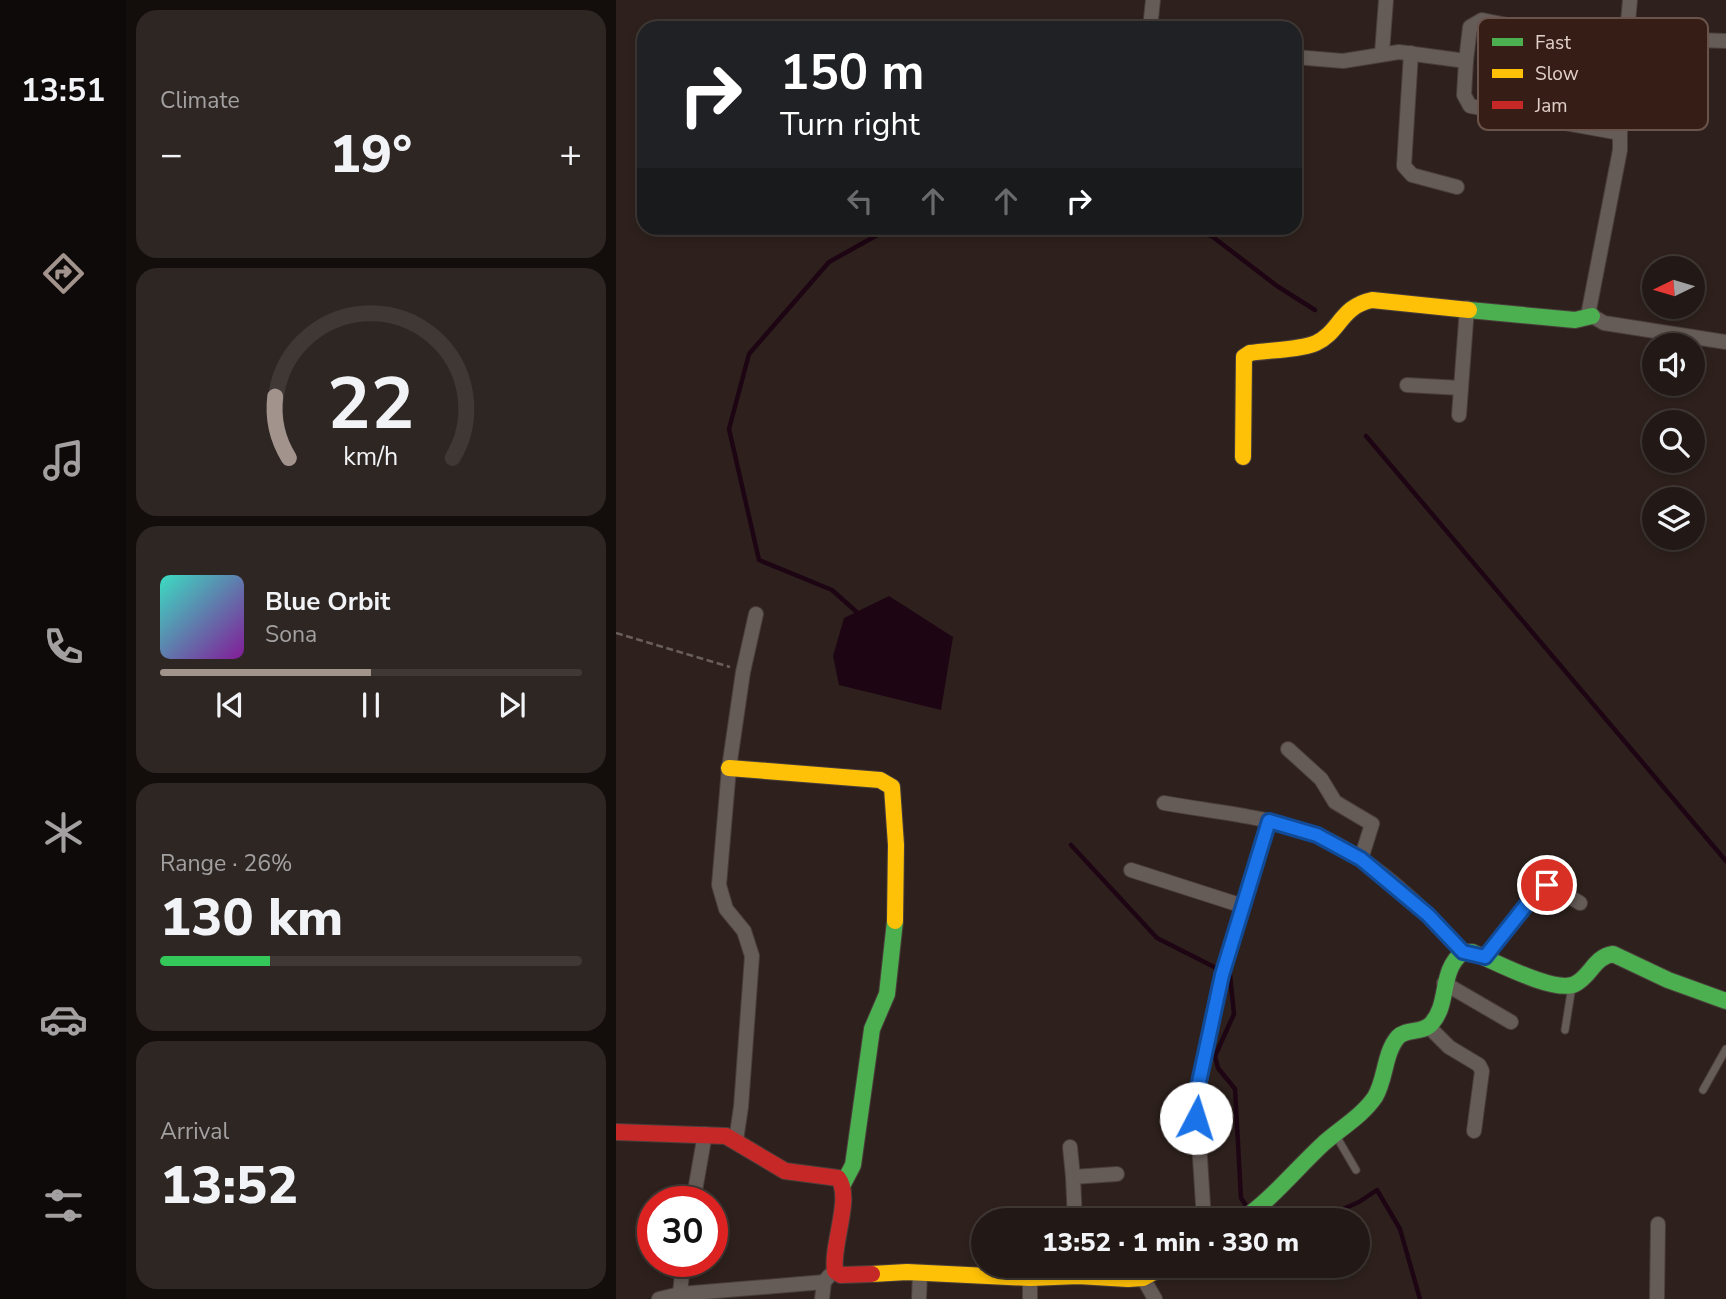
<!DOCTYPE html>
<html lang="en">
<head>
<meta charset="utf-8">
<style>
  :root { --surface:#221916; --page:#2e2623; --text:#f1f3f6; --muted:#a2a0a1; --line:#3f3835; --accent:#a2938d }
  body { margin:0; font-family:"Nunito Sans",sans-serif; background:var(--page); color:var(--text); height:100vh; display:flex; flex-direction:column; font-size:26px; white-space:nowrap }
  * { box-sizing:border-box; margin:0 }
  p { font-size:23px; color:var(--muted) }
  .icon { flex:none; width:38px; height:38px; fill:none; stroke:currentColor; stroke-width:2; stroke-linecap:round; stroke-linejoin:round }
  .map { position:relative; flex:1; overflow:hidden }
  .drawer { display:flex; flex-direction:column; gap:10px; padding:10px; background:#130e0c; width:490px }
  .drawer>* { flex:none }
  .guide { position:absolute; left:21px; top:21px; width:665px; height:214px; border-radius:21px; box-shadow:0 4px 10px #0003,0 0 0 2px var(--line); background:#202124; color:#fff; overflow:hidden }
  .needle { width:46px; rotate:265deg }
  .controls { position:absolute; left:1026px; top:256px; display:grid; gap:14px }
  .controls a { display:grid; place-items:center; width:63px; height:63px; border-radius:50%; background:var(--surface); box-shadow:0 4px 10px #0003,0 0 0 2px var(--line); font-size:35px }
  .speed { position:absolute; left:21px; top:1186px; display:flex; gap:14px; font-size:35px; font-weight:700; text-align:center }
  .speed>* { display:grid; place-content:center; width:91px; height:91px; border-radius:50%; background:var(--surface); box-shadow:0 4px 10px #0003,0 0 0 2px var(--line); line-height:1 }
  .speed .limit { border:10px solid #d22; background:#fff; color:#111 }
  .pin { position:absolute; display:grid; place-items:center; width:60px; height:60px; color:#fff; margin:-30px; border:4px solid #fff; border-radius:50%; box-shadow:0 2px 7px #0007 }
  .me { position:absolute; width:77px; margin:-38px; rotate:5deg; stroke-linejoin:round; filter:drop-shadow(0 0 5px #0008) }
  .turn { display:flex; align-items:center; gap:24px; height:147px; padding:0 28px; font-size:32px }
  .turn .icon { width:91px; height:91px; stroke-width:2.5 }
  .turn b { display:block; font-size:49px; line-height:60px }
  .lanes { display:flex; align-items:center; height:66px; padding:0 28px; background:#0003; justify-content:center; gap:35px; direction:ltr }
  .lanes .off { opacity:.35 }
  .big { font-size:52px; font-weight:800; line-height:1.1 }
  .drawer .card { flex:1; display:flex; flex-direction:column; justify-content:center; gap:10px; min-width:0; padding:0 24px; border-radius:21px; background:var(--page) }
  .drawer .dial { align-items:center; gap:0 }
  .dial svg { height:182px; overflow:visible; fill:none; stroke:var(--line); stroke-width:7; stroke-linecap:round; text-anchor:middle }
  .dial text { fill:var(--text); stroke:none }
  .song { display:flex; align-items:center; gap:21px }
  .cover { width:84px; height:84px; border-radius:10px; background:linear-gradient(135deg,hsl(170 70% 55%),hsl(290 70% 35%)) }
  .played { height:7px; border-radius:4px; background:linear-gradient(90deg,var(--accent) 50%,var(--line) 50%) }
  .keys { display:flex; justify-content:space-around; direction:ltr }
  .heat { display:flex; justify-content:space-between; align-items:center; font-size:38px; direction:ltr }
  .charge { height:10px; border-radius:5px; background:linear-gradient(90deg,#34c759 26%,var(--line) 0) }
  .trip { position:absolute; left:355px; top:1208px; width:399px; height:70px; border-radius:35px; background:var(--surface); box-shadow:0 4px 10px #0003,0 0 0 2px var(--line); font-weight:800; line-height:70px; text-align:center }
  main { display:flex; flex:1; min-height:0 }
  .dock { display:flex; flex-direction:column; width:126px; justify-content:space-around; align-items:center; background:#0e0a09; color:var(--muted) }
  .dock .icon { width:49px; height:49px }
  .dock .selected { color:var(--accent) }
  .dock b { font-size:32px; color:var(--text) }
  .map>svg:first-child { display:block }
</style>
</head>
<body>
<main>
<nav class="dock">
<b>13:51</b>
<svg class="icon selected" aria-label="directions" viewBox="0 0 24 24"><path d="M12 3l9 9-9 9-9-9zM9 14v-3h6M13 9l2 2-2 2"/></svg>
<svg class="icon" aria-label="music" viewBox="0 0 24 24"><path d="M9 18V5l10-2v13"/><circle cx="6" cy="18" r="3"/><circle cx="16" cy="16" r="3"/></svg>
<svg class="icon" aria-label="phone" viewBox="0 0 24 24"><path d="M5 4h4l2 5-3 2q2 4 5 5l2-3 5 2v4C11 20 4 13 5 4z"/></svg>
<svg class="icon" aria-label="climate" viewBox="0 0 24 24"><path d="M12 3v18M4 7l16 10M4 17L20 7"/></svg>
<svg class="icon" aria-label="car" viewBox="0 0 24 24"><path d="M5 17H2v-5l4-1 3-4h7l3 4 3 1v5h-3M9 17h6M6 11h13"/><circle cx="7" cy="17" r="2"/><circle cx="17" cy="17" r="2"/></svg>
<svg class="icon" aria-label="filters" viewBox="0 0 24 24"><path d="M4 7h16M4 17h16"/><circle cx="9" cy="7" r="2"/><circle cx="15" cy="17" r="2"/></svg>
</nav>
<section class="drawer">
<div class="card"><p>Climate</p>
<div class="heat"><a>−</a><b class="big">19°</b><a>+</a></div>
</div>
<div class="card dial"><svg viewBox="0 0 100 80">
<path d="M14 69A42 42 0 1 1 86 69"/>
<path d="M14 69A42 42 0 0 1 8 42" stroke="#a2938d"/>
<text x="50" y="56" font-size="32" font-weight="700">22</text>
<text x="50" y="72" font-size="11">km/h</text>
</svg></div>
<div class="card">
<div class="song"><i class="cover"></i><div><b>Blue Orbit</b><p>Sona</p></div></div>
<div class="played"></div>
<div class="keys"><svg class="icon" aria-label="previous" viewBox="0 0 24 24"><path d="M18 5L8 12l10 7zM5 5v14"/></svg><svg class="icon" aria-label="pause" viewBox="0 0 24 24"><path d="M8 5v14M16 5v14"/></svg><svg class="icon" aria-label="next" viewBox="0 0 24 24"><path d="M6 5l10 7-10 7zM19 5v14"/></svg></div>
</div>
<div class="card"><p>Range · 26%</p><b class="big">130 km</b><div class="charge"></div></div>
<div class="card"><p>Arrival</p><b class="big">13:52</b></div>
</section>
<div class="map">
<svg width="1110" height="1299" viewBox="0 0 1110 1299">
  <rect width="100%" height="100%" fill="#2e211d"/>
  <polygon fill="#1d0513" points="273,596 337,637 325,710 223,685 217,656 228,618"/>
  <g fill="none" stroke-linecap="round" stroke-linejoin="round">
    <g stroke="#1d0513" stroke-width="4.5">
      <polyline points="576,228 597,237 661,286 699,310"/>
      <polyline points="750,436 1110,861"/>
      <polyline points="244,615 216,590 143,560 113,429 133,354 213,262 274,228"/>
      <polyline points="455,845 541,938 614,975 618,1014 599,1056 602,1068 619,1089 625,1198 633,1210"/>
      <polyline points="702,1220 743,1202 761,1190 784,1229 804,1299"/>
    </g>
    <g stroke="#4a3e3b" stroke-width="9">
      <g id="lane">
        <polyline points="949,1030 956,986"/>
        <polyline points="1087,1090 1110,1049"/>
        <polyline points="719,1134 740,1170"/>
      </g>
    </g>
    <g stroke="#4a3e3b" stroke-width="16">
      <g id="street">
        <polyline points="1014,0 1004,109 1004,150 973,310 976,316 988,323 1110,342"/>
        <polyline points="534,28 537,0"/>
        <polyline points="766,53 770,0"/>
        <polyline points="795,53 788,166 796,175 841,187"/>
        <polyline points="679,57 727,61 783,52 850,61 848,95 854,106 1004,133"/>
        <polyline points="850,61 854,27 866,20 1008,49 1031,38 1110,41"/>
        <polyline points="791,385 845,388"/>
        <polyline points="843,415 851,308"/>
        <polyline points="672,749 705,779 719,802 756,824 745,859"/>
        <path d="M548,803C598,812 652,816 700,835C753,855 810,909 847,952"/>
        <polyline points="515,870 627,906"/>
        <polyline points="869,957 927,886 936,886 964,903"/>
        <polyline points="828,983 895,1022"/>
        <polyline points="812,1026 833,1047 863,1065 866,1071 858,1131"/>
        <polyline points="120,1140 125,1107 136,956 128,931 110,909 103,885 113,768 127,672 140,614"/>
        <polyline points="454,1147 457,1177"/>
        <polyline points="77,1202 89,1134"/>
        <polyline points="459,1220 457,1177 501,1174"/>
        <polyline points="588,1220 580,1096 606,975 653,821"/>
        <polyline points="527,1278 539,1299"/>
        <polyline points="64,1294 208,1282"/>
        <polyline points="43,1299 64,1294 67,1262"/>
        <polyline points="206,1299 208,1282 213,1276"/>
        <polyline points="303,1299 304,1272"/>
        <polyline points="414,1299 414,1278"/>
        <polyline points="1041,1299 1042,1224"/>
      </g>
    </g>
    <g stroke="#4a3e3b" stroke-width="18">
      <g id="fast">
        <polyline points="853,310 959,320 976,316"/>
        <polyline points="227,1184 237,1165 256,1029 271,994 279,921"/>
        <path d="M626,1220C657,1198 680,1169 708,1143C725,1128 746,1116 759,1097C770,1079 768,1053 782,1037C791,1028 807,1034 816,1023C834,1002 823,971 847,952H856C878,961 939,994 959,984C975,976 978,957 997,954L1052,980L1110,1001"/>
      </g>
    </g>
    <g stroke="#4a3e3b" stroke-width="18">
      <g id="slow">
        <path d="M627,457L628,357L634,353C652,350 684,350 700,343C723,333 725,306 756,300L853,310"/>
        <polyline points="113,768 264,780 276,787 280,845 279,921"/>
        <polyline points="256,1274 291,1272 414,1278 462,1276 512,1279 527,1278 551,1265"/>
      </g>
    </g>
    <g stroke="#4a3e3b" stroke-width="18">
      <path id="jam" d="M0,1132L110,1136L169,1171L222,1178C237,1197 215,1245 219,1271L225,1275L256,1274"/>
    </g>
    <polyline stroke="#685e5b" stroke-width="2.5" stroke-dasharray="7 3.5" stroke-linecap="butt" points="0,633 114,667"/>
    <use href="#lane" stroke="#655b57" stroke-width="7"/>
    <use href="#street" stroke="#655b57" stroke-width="14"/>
    <use href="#fast" stroke="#4caf50" stroke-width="16"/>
    <use href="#slow" stroke="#ffc107" stroke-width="16"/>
    <use href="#jam" stroke="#c62828" stroke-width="16"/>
  </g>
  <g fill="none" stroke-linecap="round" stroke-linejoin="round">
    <g stroke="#114b97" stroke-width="18">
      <polyline id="route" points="580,1118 580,1096 606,975 653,821 701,835 745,859 812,915 847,952 869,957 922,890 931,885"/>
    </g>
    <use href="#route" stroke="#1a73e8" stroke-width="12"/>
  </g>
  <rect x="862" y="18" width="230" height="112" rx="10" fill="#361d15" stroke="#69534b" stroke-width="2"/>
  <rect x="876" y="38" width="31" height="8" fill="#4caf50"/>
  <rect x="876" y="69" width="31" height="9" fill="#ffc107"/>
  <rect x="876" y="101" width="31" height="8" fill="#c62828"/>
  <g font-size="19" fill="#e1d0ca">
    <text x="919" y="49">Fast</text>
    <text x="919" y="80">Slow</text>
    <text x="919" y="112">Jam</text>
  </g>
</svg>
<div class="controls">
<a><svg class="needle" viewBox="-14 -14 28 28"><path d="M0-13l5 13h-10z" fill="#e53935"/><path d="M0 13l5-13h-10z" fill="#a2a0a1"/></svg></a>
<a><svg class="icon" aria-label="sound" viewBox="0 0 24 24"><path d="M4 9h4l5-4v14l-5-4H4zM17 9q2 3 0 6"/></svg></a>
<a><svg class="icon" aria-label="search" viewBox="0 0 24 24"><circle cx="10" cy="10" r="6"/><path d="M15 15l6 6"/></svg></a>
<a><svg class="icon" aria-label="layers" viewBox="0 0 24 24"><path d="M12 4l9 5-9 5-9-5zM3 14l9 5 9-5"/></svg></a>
</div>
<div class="speed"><div class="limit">30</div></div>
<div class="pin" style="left:931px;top:885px;background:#d93025"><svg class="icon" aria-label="arrive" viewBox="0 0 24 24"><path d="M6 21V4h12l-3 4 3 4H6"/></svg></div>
<svg class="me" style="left:580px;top:1118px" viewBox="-20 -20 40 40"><circle r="19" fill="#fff"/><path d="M0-13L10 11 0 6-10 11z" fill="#1a73e8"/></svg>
<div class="trip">13:52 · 1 min · 330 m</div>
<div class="guide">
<div class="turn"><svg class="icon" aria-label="right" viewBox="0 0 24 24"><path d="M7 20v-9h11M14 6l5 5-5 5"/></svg><div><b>150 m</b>Turn right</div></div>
<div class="lanes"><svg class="icon off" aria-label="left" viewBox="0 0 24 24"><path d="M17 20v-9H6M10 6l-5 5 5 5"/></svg><svg class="icon off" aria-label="ahead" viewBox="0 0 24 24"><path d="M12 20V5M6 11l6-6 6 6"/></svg><svg class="icon off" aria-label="ahead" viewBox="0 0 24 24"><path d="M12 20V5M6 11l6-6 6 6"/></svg><svg class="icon" aria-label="right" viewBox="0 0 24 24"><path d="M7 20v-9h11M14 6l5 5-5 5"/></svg></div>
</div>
</div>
</main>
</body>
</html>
